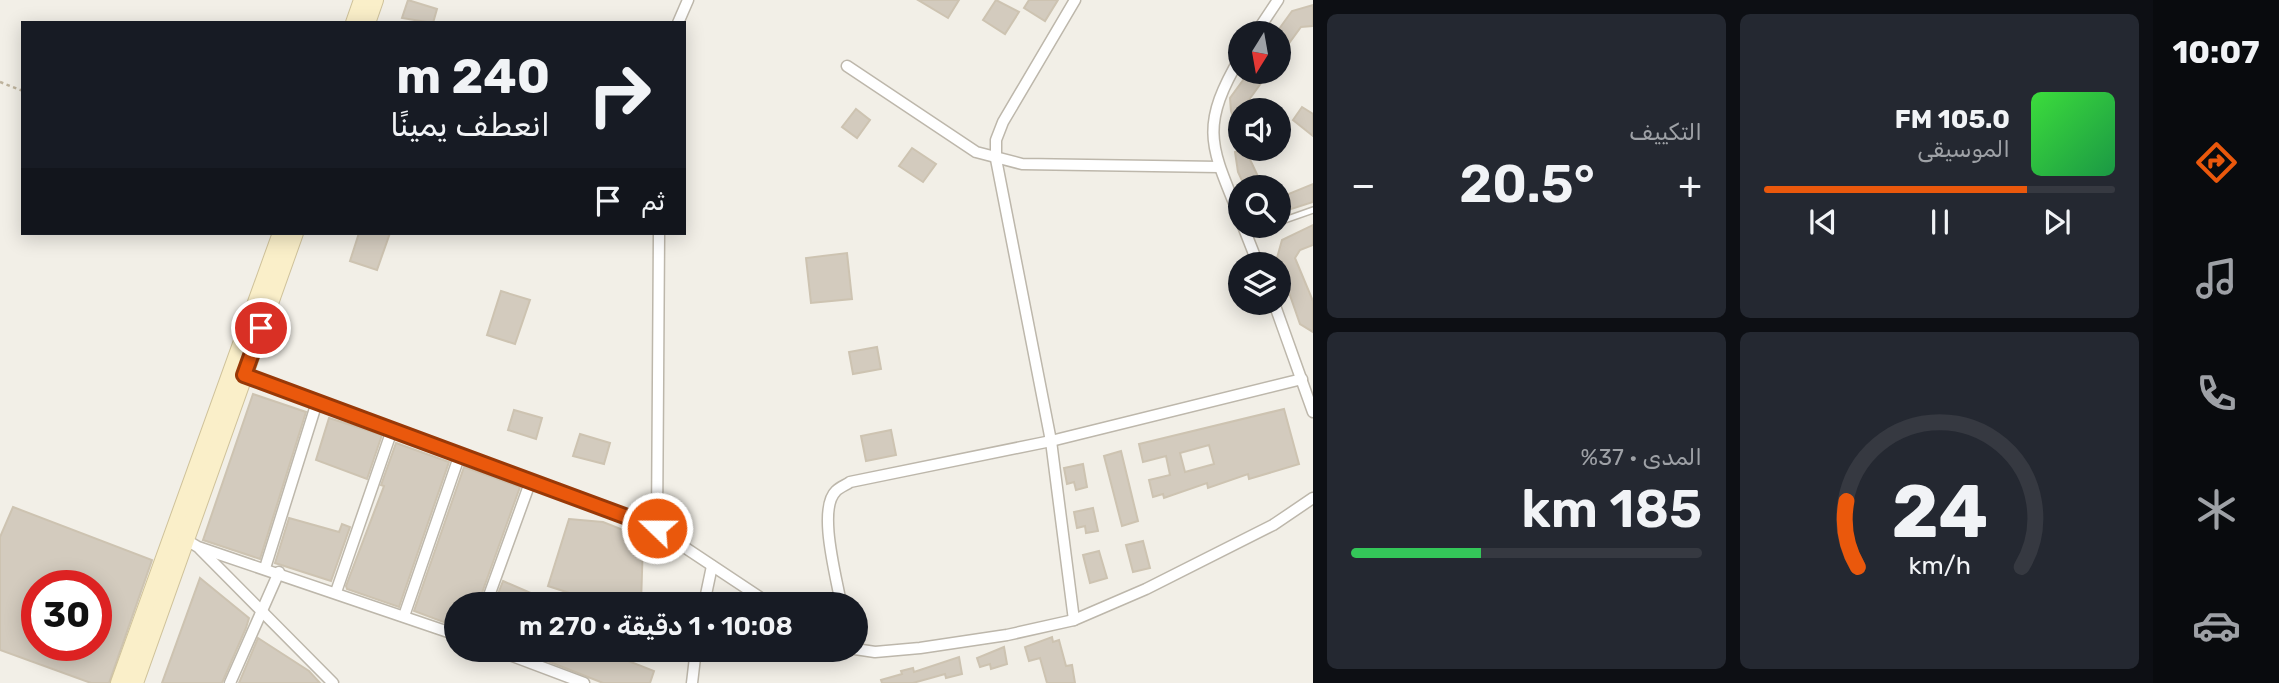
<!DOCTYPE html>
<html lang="ar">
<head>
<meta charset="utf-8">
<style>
  :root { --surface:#171b24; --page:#242831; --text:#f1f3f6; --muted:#9ea1a6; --line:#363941; --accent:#ea580c }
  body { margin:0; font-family:Rubik,"Noto Sans Arabic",sans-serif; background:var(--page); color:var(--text); direction:rtl; height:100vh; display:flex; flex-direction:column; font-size:26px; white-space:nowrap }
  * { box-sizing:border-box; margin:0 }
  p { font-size:23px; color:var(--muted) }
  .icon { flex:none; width:38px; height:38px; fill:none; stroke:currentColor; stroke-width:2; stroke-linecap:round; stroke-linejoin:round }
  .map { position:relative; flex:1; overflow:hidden; direction:ltr }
  .sheet { display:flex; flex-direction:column; gap:14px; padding:14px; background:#0d0f14; width:840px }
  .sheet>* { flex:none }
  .top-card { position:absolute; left:21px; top:21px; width:665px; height:214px; border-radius:0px; box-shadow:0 4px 18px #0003; direction:rtl; background:#171b24; color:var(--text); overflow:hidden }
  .needle { width:46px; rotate:191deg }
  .controls { position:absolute; left:1228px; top:21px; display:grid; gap:14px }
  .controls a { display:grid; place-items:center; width:63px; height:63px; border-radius:50%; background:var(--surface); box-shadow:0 4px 18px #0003; font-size:35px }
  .speed { position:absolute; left:21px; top:570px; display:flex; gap:14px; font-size:35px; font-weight:700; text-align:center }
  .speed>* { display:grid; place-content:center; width:91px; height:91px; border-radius:50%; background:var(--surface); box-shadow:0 4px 18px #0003; line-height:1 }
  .speed .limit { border:10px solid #d22; background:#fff; color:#111 }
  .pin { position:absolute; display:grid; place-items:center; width:60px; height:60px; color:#fff; margin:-30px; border:4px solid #fff; border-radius:50%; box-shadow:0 2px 7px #0007 }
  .me { position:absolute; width:77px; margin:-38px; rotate:292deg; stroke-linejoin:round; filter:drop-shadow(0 0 5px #0008) }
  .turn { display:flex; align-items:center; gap:24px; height:147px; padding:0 21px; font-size:32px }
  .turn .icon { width:91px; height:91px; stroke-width:2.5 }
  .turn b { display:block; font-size:49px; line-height:60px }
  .then { display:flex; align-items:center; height:66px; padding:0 21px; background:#0003; gap:14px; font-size:26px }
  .big { font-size:52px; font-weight:600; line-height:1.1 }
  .sheet .widget { flex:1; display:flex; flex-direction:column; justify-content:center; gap:10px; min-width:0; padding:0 24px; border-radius:10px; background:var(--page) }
  .sheet .dial { align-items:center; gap:0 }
  .dial svg { height:182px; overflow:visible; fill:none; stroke:var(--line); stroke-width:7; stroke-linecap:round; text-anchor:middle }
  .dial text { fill:var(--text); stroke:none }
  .song { display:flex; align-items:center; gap:21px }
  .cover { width:84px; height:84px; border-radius:10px; background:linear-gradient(135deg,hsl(120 70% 55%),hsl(140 70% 35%)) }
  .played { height:7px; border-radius:4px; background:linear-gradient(90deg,var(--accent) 75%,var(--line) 75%) }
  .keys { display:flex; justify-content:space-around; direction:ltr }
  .heat { display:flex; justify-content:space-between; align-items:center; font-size:38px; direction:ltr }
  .charge { height:10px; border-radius:5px; background:linear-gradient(90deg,#34c759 37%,var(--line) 0) }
  .sheet .tiles { flex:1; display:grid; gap:14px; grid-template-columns:repeat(2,1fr) }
  .trip { position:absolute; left:444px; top:592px; width:424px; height:70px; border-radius:35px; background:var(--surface); box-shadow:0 4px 18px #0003; font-weight:600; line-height:70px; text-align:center; direction:rtl }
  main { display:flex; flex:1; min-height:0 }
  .menu { display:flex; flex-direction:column; width:126px; justify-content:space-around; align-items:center; background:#090b0e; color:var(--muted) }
  .menu .icon { width:49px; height:49px }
  .menu .on { color:var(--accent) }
  .menu b { font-size:32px; color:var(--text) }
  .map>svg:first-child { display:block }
</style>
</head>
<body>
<main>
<nav class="menu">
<b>10:07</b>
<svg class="icon on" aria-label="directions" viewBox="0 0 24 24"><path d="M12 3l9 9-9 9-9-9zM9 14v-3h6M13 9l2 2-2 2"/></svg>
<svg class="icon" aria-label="music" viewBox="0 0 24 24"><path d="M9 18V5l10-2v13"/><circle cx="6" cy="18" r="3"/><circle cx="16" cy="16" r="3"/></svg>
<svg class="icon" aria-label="phone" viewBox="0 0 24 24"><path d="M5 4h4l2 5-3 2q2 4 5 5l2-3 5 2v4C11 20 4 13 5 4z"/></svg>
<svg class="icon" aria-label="climate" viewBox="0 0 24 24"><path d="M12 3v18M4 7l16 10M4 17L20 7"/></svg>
<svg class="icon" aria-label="car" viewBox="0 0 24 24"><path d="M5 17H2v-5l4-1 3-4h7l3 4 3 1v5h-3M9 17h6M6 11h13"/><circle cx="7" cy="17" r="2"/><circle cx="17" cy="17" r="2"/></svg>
</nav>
<section class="sheet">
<div class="tiles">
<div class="widget">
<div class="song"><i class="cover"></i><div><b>105.0 FM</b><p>الموسيقى</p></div></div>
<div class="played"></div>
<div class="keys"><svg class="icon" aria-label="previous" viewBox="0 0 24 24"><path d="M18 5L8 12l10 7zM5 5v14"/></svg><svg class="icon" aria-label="pause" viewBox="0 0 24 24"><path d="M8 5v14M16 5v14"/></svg><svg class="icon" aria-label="next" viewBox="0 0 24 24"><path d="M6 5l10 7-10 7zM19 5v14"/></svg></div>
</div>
<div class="widget"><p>التكييف</p>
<div class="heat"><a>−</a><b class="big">20.5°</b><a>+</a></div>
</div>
<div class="widget dial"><svg viewBox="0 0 100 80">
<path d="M14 69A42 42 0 1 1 86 69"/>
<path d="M14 69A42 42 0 0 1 9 40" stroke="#ea580c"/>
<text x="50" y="56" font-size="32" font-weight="700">24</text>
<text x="50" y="72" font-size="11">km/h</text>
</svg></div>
<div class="widget"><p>المدى · 37%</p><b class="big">185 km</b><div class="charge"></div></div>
</div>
</section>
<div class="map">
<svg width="1313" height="683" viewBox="0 0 1313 683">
  <rect width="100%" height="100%" fill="#f2efe7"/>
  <g fill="#d3cbbe" stroke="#cdc3b1" stroke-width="2" fill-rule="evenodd">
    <polygon points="408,0 437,9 433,23 402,18"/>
    <polygon points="918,0 959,0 948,18"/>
    <polygon points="996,0 1019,12 1005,34 983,20"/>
    <polygon points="1029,0 1058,0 1045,21 1024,8"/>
    <polygon points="1313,5 1313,26 1301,27 1279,57 1279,29 1292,11"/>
    <polygon points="1249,72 1269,72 1246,104 1249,110 1241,110 1239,136 1231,111 1230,98"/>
    <polygon points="1302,107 1313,114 1313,136 1293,120"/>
    <polygon points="856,109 870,120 857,138 842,127"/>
    <polygon points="912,148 936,164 923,182 899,166"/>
    <polygon points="1245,149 1263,187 1245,187 1238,172 1235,152"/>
    <polygon points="1313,184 1313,202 1279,213 1279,198"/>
    <polygon points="1313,225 1313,245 1300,250 1295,258 1313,301 1313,332 1300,324 1277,258 1282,240"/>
    <polygon points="359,233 390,233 377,270 350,261"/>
    <polygon points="847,253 852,299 811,303 806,258"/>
    <polygon points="501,291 530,300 515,344 487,335"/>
    <polygon points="877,347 881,369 853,374 849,352"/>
    <polygon points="253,394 306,412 260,559 203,540"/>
    <path d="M1284,409L1299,464L1249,479L1248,474L1208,488L1207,483L1164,498L1163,494L1153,497L1149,480L1170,475L1166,456L1143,462L1139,444ZM1209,445L1214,464L1185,472L1180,453Z"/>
    <polygon points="514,410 542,418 536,439 508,430"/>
    <polygon points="329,418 382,435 367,479 316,460"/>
    <polygon points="891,430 896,455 866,461 861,436"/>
    <polygon points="580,434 610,443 604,464 573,456"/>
    <polygon points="396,443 449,462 399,607 347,589 346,586 384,486 381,485"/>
    <polygon points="1121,451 1138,521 1122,526 1104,456"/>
    <polygon points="1083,464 1087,487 1076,490 1074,482 1067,484 1064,468"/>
    <polygon points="464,467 520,487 478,604 457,604 457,627 414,611"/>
    <path d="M13,507L152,560L109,683H91L0,650V537ZM37,586H96V646H37Z"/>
    <polygon points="1093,508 1098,531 1086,533 1085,526 1077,528 1074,512"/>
    <polygon points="289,518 339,532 342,524 350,527 331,581 275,563"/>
    <polygon points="569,519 603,522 623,530 624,528 639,532 643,541 641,604 603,604 548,586"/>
    <polygon points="1143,541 1150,568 1133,572 1126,545"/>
    <polygon points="1099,551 1107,578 1090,583 1083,555"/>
    <polygon points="200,578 249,618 246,628 222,683 162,683"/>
    <polygon points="503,581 556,604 494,604"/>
    <polygon points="1052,637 1053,642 1059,640 1066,666 1072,665 1075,683 1047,683 1040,658 1029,661 1025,647"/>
    <polygon points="258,638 309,671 320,683 239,683"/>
    <polygon points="1004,647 1007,664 991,669 990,664 980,667 977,658"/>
    <polygon points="517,649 598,649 654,671 650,683 603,683"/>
    <polygon points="959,657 962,674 946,678 945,674 913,683 882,683 881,680 902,674 901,671 913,668 914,672"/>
  </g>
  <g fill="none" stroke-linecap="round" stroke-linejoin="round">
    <g stroke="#bdb7ab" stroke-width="8">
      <g id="service">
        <polyline points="1279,222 1313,210"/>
        <polyline points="1247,233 1267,226"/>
      </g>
    </g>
    <g stroke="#bdb7ab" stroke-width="13">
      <g id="minor">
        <polyline points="678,23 688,0"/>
        <polyline points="1256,33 1278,0"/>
        <path d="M1241,56C1198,129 1211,146 1241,220"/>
        <polyline points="847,66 976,152 1022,164 1219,167"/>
        <polyline points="1243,226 1258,264"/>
        <polyline points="1274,303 1313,412"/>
        <polyline points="239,373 657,529 770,604"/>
        <polyline points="657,529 659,233"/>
        <polyline points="183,538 198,547 457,635"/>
        <polyline points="200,549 333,683"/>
        <polyline points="265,568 317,402"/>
        <polyline points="336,592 392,430"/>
        <polyline points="486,604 531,480"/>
        <polyline points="704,604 712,566"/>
        <path d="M841,604C837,579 817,509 836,491C840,487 846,485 850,482L1051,441L1302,379"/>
        <polyline points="404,616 460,454"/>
        <polyline points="1074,620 1051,441 996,159 996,140 1003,122 1075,0"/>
        <polyline points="494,649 584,683"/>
        <polyline points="855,649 875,652 920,648 1007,635 1074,620 1146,589 1273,525 1313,498"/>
        <polyline points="230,683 279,572"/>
        <polyline points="692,683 696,649"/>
      </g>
    </g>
    <g stroke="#cfc29a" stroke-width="18">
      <g id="secondary">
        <polyline points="354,23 362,0"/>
        <polyline points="367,23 375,0"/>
        <polyline points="119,683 281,233"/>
        <polyline points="135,683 295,233"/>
      </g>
    </g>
    <polyline stroke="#beb39d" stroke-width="2.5" stroke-dasharray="3.5 3.5" stroke-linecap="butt" points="0,82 23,91"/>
    <use href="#service" stroke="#fff" stroke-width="5"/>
    <use href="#minor" stroke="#fff" stroke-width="10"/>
    <use href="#secondary" stroke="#faefc9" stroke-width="16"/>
  </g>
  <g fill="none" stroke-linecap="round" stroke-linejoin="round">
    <g stroke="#983908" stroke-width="18">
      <polyline id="route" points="261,328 244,375 657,528"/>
    </g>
    <use href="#route" stroke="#ea580c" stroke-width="12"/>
  </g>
</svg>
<div class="controls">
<a><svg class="needle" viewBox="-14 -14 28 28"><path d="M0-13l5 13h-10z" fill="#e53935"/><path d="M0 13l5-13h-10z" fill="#9ea1a6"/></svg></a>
<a><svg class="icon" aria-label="sound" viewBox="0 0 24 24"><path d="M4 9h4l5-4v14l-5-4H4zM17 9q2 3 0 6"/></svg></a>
<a><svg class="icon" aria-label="search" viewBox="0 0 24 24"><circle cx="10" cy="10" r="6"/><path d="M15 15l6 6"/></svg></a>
<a><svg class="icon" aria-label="layers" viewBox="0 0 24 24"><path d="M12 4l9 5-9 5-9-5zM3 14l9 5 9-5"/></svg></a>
</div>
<div class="speed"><div class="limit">30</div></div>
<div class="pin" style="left:261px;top:328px;background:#d93025"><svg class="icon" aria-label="arrive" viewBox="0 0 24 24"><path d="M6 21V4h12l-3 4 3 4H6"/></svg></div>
<svg class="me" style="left:657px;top:528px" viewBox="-20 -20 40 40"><circle r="17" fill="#ea580c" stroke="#fff" stroke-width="3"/><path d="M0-11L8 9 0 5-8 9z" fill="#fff"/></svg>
<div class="trip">10:08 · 1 دقيقة · 270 m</div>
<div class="top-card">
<div class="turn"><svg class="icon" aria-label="right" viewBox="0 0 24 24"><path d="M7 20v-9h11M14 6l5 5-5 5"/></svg><div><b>240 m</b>انعطف يمينًا</div></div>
<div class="then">ثم<svg class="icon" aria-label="arrive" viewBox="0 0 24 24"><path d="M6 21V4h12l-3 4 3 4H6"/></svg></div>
</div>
</div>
</main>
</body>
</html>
